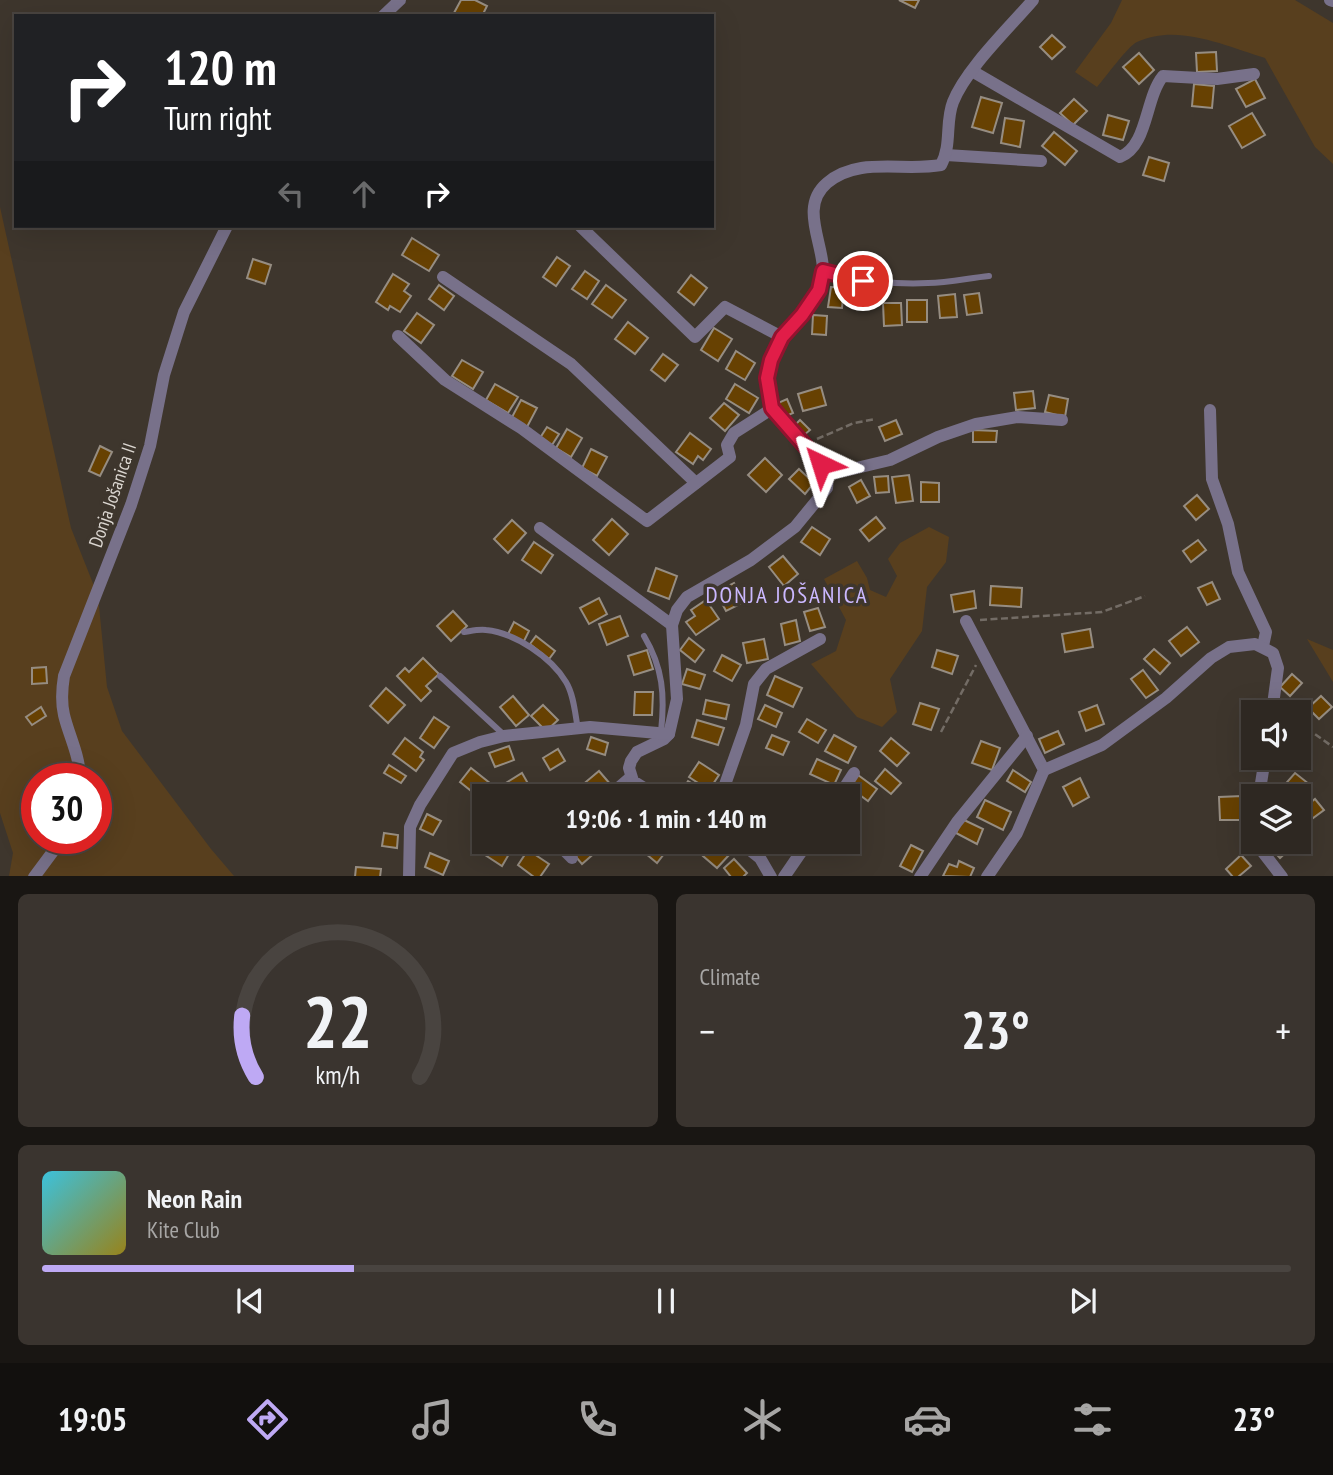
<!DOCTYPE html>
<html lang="en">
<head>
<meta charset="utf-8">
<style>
  :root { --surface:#2e2822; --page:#3a342f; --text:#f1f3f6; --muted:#a7a6a5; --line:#494440; --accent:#bea9f4 }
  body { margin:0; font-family:"PT Sans Narrow",sans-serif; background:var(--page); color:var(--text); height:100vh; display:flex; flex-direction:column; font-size:26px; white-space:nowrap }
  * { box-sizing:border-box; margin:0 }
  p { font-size:23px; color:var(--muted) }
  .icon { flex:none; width:38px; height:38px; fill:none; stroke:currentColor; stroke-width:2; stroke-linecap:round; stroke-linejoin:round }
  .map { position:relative; height:876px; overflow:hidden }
  .side { display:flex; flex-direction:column; gap:18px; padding:18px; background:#191613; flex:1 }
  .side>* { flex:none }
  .banner { position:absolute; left:14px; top:14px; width:700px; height:214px; border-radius:0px; box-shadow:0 7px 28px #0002,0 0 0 2px var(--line); background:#202124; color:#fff; overflow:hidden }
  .buttons { position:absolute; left:1241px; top:700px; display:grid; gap:14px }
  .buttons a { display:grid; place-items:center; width:70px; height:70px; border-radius:0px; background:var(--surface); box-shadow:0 7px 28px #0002,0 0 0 2px var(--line); font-size:35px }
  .speed { position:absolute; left:21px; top:763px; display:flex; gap:14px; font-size:35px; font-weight:700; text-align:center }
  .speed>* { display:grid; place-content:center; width:91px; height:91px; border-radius:50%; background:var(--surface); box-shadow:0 7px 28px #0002,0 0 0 2px var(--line); line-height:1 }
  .speed .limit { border:10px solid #d22; background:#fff; color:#111 }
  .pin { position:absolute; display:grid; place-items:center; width:60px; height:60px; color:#fff; margin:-30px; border:4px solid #fff; border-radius:50%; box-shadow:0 2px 7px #0007 }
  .me { position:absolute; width:77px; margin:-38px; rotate:319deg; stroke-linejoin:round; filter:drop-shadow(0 0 5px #0008) }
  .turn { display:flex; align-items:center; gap:24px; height:147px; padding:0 35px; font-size:32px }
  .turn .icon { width:91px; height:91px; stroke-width:2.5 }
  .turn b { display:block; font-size:49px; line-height:60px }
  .lanes { display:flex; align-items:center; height:66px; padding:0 35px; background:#0003; justify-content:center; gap:35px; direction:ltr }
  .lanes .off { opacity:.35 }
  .big { font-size:52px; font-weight:600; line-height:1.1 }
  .side .widget { flex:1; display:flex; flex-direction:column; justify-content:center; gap:10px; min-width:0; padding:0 24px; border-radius:10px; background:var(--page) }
  .side .dial { align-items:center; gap:0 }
  .dial svg { height:182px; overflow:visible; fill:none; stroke:var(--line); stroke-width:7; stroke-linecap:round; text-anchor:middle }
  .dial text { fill:var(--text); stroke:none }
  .song { display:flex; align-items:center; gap:21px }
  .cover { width:84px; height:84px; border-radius:10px; background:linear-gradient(135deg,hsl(190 70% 55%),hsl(50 70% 35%)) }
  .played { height:7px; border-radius:4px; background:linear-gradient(90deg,var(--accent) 25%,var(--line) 25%) }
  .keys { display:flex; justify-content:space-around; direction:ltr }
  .heat { display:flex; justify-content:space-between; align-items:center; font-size:38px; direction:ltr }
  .side .tiles { flex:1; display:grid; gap:18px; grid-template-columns:1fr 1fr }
  .widget:last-child { grid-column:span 2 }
  .trip { position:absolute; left:472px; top:784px; width:388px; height:70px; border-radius:0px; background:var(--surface); box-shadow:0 7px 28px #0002,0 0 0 2px var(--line); font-weight:600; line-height:70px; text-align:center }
  .tab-bar { display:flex; height:112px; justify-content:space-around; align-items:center; background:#12100e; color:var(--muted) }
  .tab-bar .icon { width:49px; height:49px }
  .tab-bar .on { color:var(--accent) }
  .tab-bar b { font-size:32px; color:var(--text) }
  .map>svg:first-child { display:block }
</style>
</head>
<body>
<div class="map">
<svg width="1333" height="877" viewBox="0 0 1333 877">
  <rect width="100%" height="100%" fill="#3e362d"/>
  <g fill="#583f1e" fill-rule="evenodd">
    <path d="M1122,0H1295L1333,23V164L1315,147L1265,58C1225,46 1178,23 1137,42C1128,46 1105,78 1097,87L1075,72L1111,23Z"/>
    <path d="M0,207L71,528L98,596L107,687L122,731L211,849L234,876H9L13,853L0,813ZM37,779H96V838H37Z"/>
    <polygon points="929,527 949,537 946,562 927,587 922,631 890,679 897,712 882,727 857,717 811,664 836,651 846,620 824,579 857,561 867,578 870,590 886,597 897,576 888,559 900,543"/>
    <polygon points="1307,639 1333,650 1333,682"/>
  </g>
  <g fill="#674102" stroke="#968d82" stroke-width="2">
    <polygon points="461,0 475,0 487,6 482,16 459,16 454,13"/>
    <polygon points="899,0 919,0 915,8"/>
    <polygon points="1052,35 1065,47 1052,59 1040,47"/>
    <polygon points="1216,52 1217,71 1197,72 1196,53"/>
    <polygon points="1139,53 1154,70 1139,84 1123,67"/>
    <polygon points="1255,79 1265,98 1246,107 1236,89"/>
    <polygon points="1194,84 1214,86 1212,108 1192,106"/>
    <polygon points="981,97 1002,103 993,133 972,127"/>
    <polygon points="1074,99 1087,111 1073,125 1060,113"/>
    <polygon points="1252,113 1265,135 1242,148 1229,126"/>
    <polygon points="1108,115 1129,121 1123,140 1103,135"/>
    <polygon points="1005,118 1024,121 1020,147 1001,143"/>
    <polygon points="1054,132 1077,151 1065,165 1042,146"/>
    <polygon points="1149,157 1169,163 1164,181 1143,175"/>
    <polygon points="412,238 439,255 429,271 402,255"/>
    <polygon points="557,257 570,266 556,286 543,277"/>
    <polygon points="253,259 271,265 265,284 247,278"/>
    <polygon points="585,271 599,281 587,299 572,289"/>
    <polygon points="393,274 409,284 404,291 411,296 400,312 390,306 388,310 376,302"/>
    <polygon points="691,275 707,288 694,305 678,292"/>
    <polygon points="439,285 454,296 444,310 429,299"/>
    <polygon points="606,285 626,300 612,318 592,304"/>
    <polygon points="831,287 844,288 842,308 828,307"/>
    <polygon points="979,293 982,313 967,315 964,295"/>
    <polygon points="955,294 957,317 940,318 938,296"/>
    <rect x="907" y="300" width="20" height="22"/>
    <polygon points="883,303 901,303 902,325 884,326"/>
    <polygon points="417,313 434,325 421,343 404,331"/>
    <polygon points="813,315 827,316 826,335 812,334"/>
    <polygon points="628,322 648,338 635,354 615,339"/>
    <polygon points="714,328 732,339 718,361 701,350"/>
    <polygon points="736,351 755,363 745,380 726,369"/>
    <polygon points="663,354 678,365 665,381 651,370"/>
    <polygon points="462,360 483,372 473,389 452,376"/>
    <polygon points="495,384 518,397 508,413 486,400"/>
    <polygon points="735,384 758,398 749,413 726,399"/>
    <polygon points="821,387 826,405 803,411 798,394"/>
    <polygon points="1033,391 1035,408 1016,410 1014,393"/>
    <polygon points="1049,395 1068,399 1065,417 1045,412"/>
    <polygon points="787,399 793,413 784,417 778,403"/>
    <polygon points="521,400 537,408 527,427 511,419"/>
    <polygon points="724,403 739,415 725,431 710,418"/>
    <polygon points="800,420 810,430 804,435 794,426"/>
    <polygon points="896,420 902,434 885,441 879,427"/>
    <polygon points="547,427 559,434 552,445 540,438"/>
    <polygon points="567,429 582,438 571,457 556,448"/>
    <polygon points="973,430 997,431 996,442 973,442"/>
    <polygon points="690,433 711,449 703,460 698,456 693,464 676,452"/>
    <polygon points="100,446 112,452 100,476 89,471"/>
    <polygon points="591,449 607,457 597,476 582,468"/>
    <polygon points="765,458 782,475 766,492 748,475"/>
    <polygon points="799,469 814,483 805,494 789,479"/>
    <polygon points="909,475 913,501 896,503 892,477"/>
    <polygon points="888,476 889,492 876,493 874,477"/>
    <polygon points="861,480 870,496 857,503 849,487"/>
    <polygon points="921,482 939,483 939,502 921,502"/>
    <polygon points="1197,495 1209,509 1196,520 1184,506"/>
    <polygon points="876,517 885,528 869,541 860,530"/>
    <polygon points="612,519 628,534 609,555 593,540"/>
    <polygon points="512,520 526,533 508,553 494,539"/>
    <polygon points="812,527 830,539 820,555 801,542"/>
    <polygon points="1198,540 1206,550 1191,562 1183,551"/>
    <polygon points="534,542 553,555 541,573 522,560"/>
    <polygon points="783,556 798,574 784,586 769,567"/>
    <polygon points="656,568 677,576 669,599 648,591"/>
    <polygon points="1212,582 1220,599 1207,605 1198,588"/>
    <polygon points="734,583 744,602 726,611 716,592"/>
    <polygon points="991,586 1022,588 1021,607 990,605"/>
    <polygon points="974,591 976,608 954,612 951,595"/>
    <polygon points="599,598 607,614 589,624 580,608"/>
    <polygon points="706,600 719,619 696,635 686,622 695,616 691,610"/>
    <polygon points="818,608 825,627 810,631 804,612"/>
    <polygon points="453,611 467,626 451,641 437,626"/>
    <polygon points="620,616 628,636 607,645 599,624"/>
    <polygon points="796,620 800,641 785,645 781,624"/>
    <polygon points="514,622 529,631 523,643 508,634"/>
    <polygon points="1187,627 1199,642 1181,656 1169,641"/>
    <polygon points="1090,629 1093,647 1065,652 1062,634"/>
    <polygon points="536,636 555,651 549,659 530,644"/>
    <polygon points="689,638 704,650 695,662 680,650"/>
    <polygon points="764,639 768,659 747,663 743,643"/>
    <polygon points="1154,649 1170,663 1160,674 1144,659"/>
    <polygon points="647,650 653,669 634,675 628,656"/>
    <polygon points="937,650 958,656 952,674 932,667"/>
    <polygon points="722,655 741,665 732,681 714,671"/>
    <polygon points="423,658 439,674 426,686 431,691 421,701 397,676 405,668 409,672"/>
    <polygon points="46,667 47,683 32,684 32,668"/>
    <polygon points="687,669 705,675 700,689 682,684"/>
    <polygon points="1143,670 1158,690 1146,698 1131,679"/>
    <polygon points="1292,674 1302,683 1290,696 1280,687"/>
    <polygon points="775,676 802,688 793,707 767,695"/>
    <polygon points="386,688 405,705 388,723 370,706"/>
    <polygon points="635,692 653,692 652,715 634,715"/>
    <polygon points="513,696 529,715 516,726 500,707"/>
    <polygon points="1321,696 1332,707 1319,719 1308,708"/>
    <polygon points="706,700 729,705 726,719 703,714"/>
    <polygon points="920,703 939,709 931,730 913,724"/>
    <polygon points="543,705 558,720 546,731 531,716"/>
    <polygon points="765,705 782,713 776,727 758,719"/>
    <polygon points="1097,705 1104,724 1086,731 1079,712"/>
    <polygon points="41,707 46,716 32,725 26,717"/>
    <polygon points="434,717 449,727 434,748 420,738"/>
    <polygon points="807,719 826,730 818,743 799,732"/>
    <polygon points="697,720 724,728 718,745 692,737"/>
    <polygon points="1058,731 1064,744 1045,753 1039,739"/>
    <polygon points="772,735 789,742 783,755 766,748"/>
    <polygon points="834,735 856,747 848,763 825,751"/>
    <polygon points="591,737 608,743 605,755 587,749"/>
    <polygon points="405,738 423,752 420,757 424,760 416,771 393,754"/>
    <polygon points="891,738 909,753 897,766 880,751"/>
    <polygon points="981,741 1000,748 992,770 972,763"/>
    <polygon points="509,746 514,760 495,767 489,753"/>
    <polygon points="558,749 565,761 550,770 543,758"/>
    <polygon points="817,759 841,770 834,785 810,774"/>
    <polygon points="699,762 719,775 709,790 689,777"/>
    <polygon points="389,765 406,776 401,783 384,773"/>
    <polygon points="471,768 491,784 480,798 460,782"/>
    <polygon points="885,769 901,783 891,794 875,781"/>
    <polygon points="1013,770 1031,782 1025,792 1007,781"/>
    <polygon points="599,771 611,785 598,796 590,796 581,786"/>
    <polygon points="522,773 530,787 511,796 504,784"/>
    <polygon points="1295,773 1309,784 1298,796 1288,796 1281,789"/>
    <polygon points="858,775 877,789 868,801 849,787"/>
    <polygon points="1080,778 1089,797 1073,806 1063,787"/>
    <polygon points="688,781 710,794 708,796 679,796"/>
    <polygon points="1242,796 1242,820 1220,820 1219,797"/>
    <polygon points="1315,799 1324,810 1309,821 1301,810"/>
    <polygon points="985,800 1011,812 1003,830 977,817"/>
    <polygon points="427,814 441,821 433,835 420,829"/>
    <polygon points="962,819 983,829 977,844 956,833"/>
    <polygon points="384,833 398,835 397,848 382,846"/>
    <polygon points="489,842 508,842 506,845 512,849 502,866 482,853"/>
    <polygon points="580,842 589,842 597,851 582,864 570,850"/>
    <polygon points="646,842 657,842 667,850 657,863 640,849"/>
    <polygon points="714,842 729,855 717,868 703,856"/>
    <polygon points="1265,842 1292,842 1295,844 1280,858"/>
    <polygon points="911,845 923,851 912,872 900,866"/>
    <polygon points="528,850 549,864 540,877 534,877 518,865"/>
    <polygon points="430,853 449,861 443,875 425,867"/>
    <polygon points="1241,855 1251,866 1238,877 1233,877 1226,869"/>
    <polygon points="734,859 747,873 743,877 731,877 724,868"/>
    <polygon points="959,861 974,868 970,877 943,876 949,864 957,867"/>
    <polygon points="356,867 381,869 380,877 355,877"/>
  </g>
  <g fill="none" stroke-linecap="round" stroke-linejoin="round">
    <g stroke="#736c65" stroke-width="2.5" stroke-dasharray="7 3.5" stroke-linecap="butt">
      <polyline points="817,439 854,423 876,419"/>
      <polyline points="980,620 1102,612 1145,596"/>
      <polyline points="1298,722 1333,747"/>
      <polyline points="941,732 976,665"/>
    </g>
    <g stroke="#78718a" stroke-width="6">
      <path d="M823,271C858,280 892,285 928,283C948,283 969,278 989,276"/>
      <path d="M464,632C471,631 479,629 486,630C515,633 551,657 566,682C574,695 575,714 578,729"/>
      <path d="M644,636C663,668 665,695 661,732"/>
      <polyline points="440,676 503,734"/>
    </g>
    <g stroke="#78718a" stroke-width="12">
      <polyline points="1330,0 1333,1"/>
      <polyline points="383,16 400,0"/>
      <path d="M972,71L1120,157C1148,146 1145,98 1163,76L1217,79L1254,74"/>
      <polyline points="946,155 1041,161"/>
      <polyline points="580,226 695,337 725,307 782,337"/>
      <polyline points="443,277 571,364 696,483"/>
      <polyline points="398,336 445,380 521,428 647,521 730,457 727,445 734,433 773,408"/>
      <polyline points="1210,410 1212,479 1228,524 1238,572 1266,632 1263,646"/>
      <polyline points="827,475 890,460 938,437 976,424 1018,417 1062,420"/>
      <polyline points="540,528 672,625"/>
      <polyline points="966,621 1044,770 1017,833 987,877"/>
      <polyline points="1044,770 1102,745 1166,698 1211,658 1229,647 1255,644 1273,653 1278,668 1272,712"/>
      <path d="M80,779C80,756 69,736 64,715C61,702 62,688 64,676L131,505L150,446L164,375L184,312L227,226"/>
      <polyline points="609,796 631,777"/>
      <path d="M657,796L633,781L629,768L631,761L637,752L664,739L669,734L677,699L672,625L677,610L687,597L751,560L795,527L827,488C832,457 782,432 772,406C764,384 769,354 783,335C799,315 825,297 823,269C822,240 800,206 827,183C859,156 903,172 941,165C952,145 945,122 953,102C966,69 1009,28 1033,0"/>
      <polyline points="721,796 746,725 754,684 766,669 820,639"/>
      <polyline points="839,796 854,773"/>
      <polyline points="1259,796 1265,758"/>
      <polyline points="1253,826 1253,838"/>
      <polyline points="556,842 572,858"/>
      <polyline points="740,842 760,858 771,877"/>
      <polyline points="1255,842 1282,877"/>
      <polyline points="34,877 63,838"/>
      <polyline points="409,877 410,827 420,805 453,753 480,742 504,736 590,727 669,734"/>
      <polyline points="784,877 808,842"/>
      <polyline points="920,877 957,822 1027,736"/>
    </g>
  </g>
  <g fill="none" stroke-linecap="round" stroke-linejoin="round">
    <g stroke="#92132f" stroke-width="18">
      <polyline id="route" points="821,464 772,408 767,378 771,360 782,337 802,315 819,290 823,271 863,281"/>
    </g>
    <use href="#route" stroke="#e11d48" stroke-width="12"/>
  </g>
  <g text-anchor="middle" stroke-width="7" stroke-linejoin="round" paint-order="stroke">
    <g font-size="19" fill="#dcd7d1" stroke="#3e362d">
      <text transform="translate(112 495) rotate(-71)" y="7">Donja Jošanica II</text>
    </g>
    <g font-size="23" letter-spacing="2" fill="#cbb8ff" stroke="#3e362d">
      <text x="787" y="603">DONJA JOŠANICA</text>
    </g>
  </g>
</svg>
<div class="buttons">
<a><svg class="icon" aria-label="sound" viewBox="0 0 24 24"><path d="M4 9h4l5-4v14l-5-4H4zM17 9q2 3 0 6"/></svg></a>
<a><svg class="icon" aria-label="layers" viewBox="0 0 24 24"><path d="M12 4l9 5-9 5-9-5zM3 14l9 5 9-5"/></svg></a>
</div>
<div class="speed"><div class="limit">30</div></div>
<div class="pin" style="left:863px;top:281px;background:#d93025"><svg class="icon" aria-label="arrive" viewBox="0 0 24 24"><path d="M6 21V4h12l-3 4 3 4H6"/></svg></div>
<svg class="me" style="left:821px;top:464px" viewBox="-20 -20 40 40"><path d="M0-17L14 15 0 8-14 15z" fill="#e11d48" stroke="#fff" stroke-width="4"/></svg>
<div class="trip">19:06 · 1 min · 140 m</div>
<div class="banner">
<div class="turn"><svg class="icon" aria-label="right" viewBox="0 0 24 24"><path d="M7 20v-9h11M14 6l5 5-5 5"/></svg><div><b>120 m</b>Turn right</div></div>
<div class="lanes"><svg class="icon off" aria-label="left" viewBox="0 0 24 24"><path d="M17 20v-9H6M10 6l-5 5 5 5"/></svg><svg class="icon off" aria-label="ahead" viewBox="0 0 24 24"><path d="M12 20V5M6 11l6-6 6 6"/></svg><svg class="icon" aria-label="right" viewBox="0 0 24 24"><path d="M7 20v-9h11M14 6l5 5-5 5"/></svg></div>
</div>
</div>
<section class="side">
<div class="tiles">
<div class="widget dial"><svg viewBox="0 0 100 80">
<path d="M14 69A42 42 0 1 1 86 69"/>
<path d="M14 69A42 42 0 0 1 8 42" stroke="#bea9f4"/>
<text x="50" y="56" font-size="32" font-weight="700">22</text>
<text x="50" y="72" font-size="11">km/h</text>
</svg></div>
<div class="widget"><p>Climate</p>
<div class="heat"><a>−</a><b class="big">23°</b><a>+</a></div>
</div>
<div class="widget">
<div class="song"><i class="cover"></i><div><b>Neon Rain</b><p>Kite Club</p></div></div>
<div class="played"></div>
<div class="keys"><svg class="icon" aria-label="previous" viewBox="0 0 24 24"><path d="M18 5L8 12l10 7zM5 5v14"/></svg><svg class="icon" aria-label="pause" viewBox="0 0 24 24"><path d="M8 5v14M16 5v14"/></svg><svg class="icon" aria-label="next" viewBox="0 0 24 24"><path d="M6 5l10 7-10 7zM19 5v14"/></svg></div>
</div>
</div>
</section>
<nav class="tab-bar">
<b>19:05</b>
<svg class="icon on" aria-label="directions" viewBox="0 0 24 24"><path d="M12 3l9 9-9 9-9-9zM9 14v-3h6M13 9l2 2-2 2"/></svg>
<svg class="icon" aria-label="music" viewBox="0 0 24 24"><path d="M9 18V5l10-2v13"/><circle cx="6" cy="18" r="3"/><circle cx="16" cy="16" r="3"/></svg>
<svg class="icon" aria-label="phone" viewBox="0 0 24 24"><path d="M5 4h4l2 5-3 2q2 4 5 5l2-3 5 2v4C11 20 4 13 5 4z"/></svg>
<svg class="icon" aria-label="climate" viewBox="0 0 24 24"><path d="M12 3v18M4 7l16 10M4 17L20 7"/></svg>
<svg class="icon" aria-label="car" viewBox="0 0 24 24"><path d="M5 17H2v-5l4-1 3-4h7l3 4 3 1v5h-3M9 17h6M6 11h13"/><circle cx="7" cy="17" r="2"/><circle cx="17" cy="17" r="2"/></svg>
<svg class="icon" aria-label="filters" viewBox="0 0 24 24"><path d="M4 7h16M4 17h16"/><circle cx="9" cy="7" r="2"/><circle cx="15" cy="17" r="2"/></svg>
<b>23°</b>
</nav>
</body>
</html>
